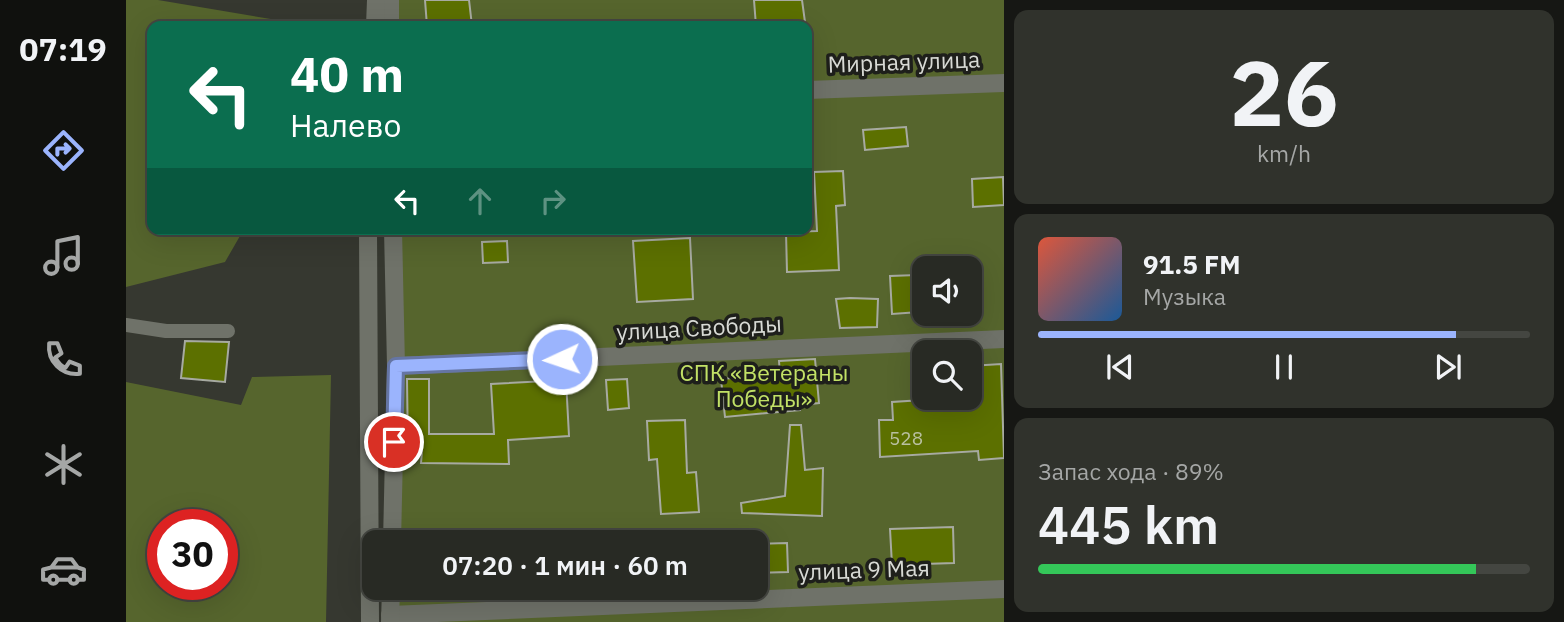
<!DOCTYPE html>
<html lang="ru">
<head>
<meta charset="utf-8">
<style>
  :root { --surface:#282a24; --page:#30322c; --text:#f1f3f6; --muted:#a5a7a6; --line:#444641; --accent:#9bb4fd }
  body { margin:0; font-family:"IBM Plex Sans",sans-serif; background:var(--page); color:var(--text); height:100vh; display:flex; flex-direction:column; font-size:26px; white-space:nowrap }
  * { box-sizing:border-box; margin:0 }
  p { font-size:23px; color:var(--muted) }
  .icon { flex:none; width:38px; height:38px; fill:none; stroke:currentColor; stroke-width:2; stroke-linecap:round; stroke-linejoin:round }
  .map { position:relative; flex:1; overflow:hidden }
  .drawer { display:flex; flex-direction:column; gap:10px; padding:10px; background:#161714; width:560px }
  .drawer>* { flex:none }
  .top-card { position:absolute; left:21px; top:21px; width:665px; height:214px; border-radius:14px; box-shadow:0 7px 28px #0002,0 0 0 2px var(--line); background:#0b6e4f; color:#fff; overflow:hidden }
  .controls { position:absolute; left:786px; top:256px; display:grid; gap:14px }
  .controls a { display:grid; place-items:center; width:70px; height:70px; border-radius:14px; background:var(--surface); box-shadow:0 7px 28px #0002,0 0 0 2px var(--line); font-size:35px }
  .speed { position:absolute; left:21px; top:509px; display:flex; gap:14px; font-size:35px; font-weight:700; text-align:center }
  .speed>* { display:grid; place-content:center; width:91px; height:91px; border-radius:50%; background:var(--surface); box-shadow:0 7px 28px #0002,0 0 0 2px var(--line); line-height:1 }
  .speed .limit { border:10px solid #d22; background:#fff; color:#111 }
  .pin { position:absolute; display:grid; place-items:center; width:60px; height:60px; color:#fff; margin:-30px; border:4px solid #fff; border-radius:50%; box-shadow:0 2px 7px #0007 }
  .me { position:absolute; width:77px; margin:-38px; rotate:267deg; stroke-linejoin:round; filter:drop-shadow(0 0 5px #0008) }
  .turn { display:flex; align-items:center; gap:24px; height:147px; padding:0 28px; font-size:32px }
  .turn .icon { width:91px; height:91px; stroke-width:2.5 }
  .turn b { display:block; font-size:49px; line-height:60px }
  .lanes { display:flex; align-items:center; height:66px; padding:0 28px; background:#0003; justify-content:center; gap:35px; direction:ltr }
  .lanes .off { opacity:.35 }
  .big { font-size:52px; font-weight:600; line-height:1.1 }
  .drawer .widget { flex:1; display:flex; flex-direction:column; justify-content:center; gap:10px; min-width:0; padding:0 24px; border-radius:14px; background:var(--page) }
  .drawer .dial { align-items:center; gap:0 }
  .dial b { font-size:91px; line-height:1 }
  .song { display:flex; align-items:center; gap:21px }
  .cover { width:84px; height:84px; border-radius:10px; background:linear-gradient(135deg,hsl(10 70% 55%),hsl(210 70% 35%)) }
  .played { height:7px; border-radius:4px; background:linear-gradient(90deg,var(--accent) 85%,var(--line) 85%) }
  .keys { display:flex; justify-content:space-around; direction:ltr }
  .charge { height:10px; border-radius:5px; background:linear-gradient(90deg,#34c759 89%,var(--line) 0) }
  .trip { position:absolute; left:236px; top:530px; width:406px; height:70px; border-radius:14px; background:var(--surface); box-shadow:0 7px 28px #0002,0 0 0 2px var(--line); font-weight:600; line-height:70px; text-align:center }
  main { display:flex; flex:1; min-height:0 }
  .tabs { display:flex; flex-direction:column; width:126px; justify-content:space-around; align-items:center; background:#10110e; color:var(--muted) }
  .tabs .icon { width:49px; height:49px }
  .tabs .selected { color:var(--accent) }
  .tabs b { font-size:32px; color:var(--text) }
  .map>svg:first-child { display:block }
</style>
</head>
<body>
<main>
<nav class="tabs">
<b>07:19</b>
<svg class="icon selected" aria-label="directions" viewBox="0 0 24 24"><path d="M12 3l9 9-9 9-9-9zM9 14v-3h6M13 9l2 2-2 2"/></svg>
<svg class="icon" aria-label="music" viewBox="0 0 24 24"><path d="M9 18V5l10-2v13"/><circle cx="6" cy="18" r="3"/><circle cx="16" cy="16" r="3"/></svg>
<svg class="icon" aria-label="phone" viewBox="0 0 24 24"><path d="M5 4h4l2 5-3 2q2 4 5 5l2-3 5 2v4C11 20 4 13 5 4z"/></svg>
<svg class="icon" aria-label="climate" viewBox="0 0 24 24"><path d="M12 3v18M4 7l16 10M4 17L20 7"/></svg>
<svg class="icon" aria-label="car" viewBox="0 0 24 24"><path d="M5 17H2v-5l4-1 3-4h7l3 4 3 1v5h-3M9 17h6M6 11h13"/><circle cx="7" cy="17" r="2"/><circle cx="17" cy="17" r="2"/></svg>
</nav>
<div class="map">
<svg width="878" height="622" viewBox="0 0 878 622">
  <rect width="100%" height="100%" fill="#363830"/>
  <g fill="#56652d" fill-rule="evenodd">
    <polygon points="0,0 32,0 157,21 158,26 26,26 26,229 118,229 99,262 0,287"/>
    <path d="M273,0H878V622H266L267,588H630V542H267L271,229H681V26H273ZM798,268H844V313H798ZM798,352H844V397H798Z"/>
    <path d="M205,375L200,622H0V382L115,405L126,377ZM37,525H96V584H37Z"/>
  </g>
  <g fill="#5c7000" stroke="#a7aaa1" stroke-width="2">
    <polygon points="299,0 343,0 346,26 301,26"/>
    <polygon points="628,0 676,0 679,22 630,26"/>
    <polygon points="780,127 782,146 739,150 737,130"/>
    <polygon points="717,171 719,205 710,206 713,270 661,272 660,232 691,231 688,172"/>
    <polygon points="877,177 878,205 847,207 846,179"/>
    <polygon points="564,238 567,299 511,302 507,241"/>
    <polygon points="381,241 382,262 357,263 356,242"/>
    <polygon points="791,275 793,312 766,314 764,276"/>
    <polygon points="724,298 752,299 751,327 714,328 710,299"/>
    <polygon points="59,341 103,342 99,382 55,378"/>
    <polygon points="689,359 693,403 674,405 674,410 599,417 595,379 654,374 653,361"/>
    <polygon points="875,364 878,458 853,460 852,451 754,457 753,420 767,420 766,402 844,397 844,366"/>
    <polygon points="281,379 303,379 303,434 368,434 365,384 440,380 443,436 382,440 383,464 295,463 296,451 282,452"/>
    <polygon points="501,379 503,408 482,410 480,380"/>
    <polygon points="559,420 561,473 570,472 573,512 535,514 531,459 523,460 521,421"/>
    <polygon points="664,425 675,425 679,470 697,468 696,516 616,513 615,503 659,496"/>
    <polygon points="827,527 828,563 766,565 764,529"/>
    <polygon points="661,543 662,572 630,573 630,544"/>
  </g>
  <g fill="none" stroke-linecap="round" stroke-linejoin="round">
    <polyline stroke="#6f7269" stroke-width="14" points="0,325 40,331 102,331"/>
    <g stroke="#6f7269" stroke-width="18">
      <polyline points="264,26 264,0"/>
      <polyline points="681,90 878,83"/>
      <polyline points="270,366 878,339"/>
      <polyline points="266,542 270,366 267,229"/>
      <polyline points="264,615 878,589"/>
      <polyline points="264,622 265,588"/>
    </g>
    <g stroke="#6f7269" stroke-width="18">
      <polyline points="249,26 250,0"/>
      <polyline points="242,229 244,622"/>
    </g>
  </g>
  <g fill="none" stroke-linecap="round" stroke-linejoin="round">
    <g stroke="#6575a4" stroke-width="18">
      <polyline id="route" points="268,442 270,366 436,359"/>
    </g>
    <use href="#route" stroke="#9bb4fd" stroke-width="12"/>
  </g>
  <g text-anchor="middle" stroke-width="7" stroke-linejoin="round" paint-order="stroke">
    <g font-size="19" fill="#b9c0a0">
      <text x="780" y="445">528</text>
    </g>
    <g font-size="23" fill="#d8dad5" stroke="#1e1f1b">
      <text transform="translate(778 62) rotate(-2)" y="8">Мирная улица</text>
      <text transform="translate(573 328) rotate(-3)" y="8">улица Свободы</text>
      <text transform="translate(738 570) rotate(-2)" y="8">улица 9 Мая</text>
    </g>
    <g font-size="23" fill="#c2e166" stroke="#1e1f1b">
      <text x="638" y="381">СПК «Ветераны<tspan x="638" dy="26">Победы»</tspan></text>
    </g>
  </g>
</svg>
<div class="controls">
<a><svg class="icon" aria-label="sound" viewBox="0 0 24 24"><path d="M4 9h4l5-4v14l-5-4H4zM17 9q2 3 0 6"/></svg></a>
<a><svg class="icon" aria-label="search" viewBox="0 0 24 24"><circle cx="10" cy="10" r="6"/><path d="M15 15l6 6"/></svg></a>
</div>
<div class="speed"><div class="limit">30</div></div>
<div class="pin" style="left:268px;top:442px;background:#d93025"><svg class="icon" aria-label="arrive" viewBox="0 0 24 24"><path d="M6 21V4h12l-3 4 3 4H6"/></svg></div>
<svg class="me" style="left:436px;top:359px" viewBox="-20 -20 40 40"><circle r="17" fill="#9bb4fd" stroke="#fff" stroke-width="3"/><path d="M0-11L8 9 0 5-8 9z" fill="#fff"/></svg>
<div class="trip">07:20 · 1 мин · 60 m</div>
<div class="top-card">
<div class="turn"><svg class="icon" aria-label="left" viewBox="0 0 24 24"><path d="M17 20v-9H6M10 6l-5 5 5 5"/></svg><div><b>40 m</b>Налево</div></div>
<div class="lanes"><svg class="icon" aria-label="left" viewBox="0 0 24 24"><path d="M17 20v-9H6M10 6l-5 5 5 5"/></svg><svg class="icon off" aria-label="ahead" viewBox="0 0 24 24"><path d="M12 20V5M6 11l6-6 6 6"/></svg><svg class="icon off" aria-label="right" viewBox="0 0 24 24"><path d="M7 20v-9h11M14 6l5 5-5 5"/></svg></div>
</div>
</div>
<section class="drawer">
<div class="widget dial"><b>26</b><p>km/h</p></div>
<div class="widget">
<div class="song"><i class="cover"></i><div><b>91.5 FM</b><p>Музыка</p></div></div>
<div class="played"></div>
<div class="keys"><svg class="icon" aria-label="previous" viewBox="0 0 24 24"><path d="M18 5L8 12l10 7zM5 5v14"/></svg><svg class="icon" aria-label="pause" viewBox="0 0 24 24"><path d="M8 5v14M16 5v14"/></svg><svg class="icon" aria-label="next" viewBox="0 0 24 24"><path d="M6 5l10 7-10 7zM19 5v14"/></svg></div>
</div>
<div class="widget"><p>Запас хода · 89%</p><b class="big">445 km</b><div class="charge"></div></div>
</section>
</main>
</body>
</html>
